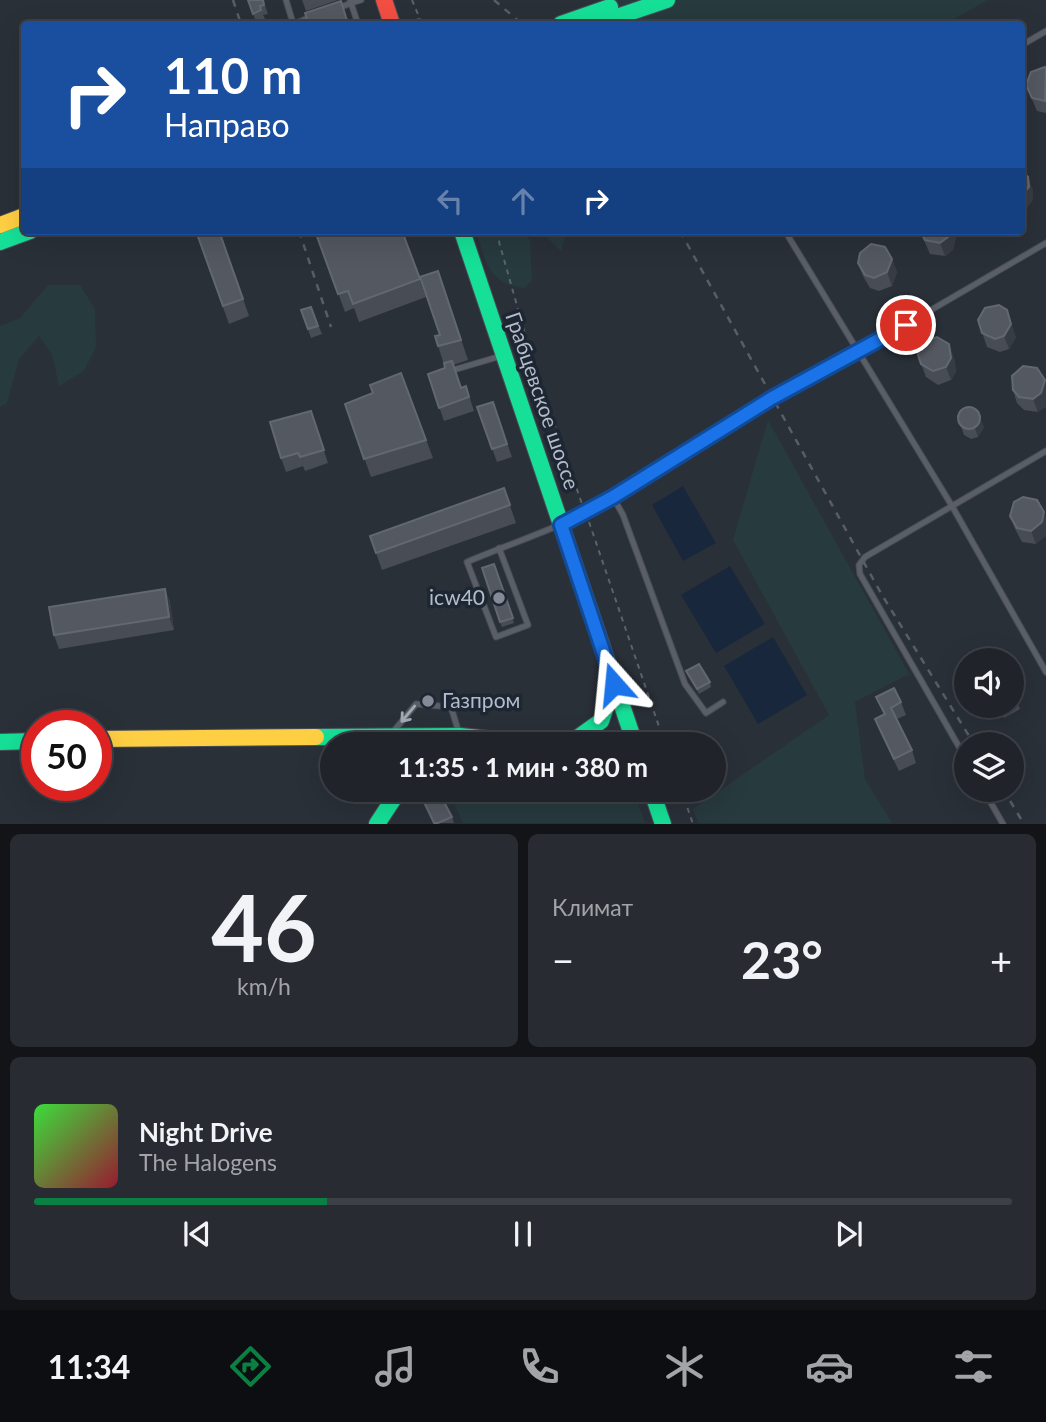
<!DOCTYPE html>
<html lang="ru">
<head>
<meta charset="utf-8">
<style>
  :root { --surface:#20242a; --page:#282c32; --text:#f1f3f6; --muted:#a2a4a8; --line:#3d4147; --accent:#0b8043 }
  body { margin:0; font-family:Lato,sans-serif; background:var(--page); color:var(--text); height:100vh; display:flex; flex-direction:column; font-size:26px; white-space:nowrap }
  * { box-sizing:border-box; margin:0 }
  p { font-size:23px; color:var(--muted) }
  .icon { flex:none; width:38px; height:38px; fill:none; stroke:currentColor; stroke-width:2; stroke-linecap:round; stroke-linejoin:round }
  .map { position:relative; height:824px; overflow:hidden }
  .drawer { display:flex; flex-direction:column; gap:10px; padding:10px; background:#121417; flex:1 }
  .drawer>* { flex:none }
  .guide { position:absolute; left:21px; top:21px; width:1004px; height:214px; border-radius:7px; box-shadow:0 7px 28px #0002,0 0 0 2px var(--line); background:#1a4fa0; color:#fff; overflow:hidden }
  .buttons { position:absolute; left:954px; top:648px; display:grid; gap:14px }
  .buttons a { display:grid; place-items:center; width:70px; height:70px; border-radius:50%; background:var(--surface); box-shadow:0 7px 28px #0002,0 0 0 2px var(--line); font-size:35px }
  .speed { position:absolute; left:21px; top:710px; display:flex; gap:14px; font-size:35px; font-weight:700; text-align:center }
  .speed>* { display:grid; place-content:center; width:91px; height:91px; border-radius:50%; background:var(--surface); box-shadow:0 7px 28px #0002,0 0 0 2px var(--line); line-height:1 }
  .speed .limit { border:10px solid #d22; background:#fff; color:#111 }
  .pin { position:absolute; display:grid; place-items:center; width:60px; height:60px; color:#fff; margin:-30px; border:4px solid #fff; border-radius:50%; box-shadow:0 2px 7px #0007 }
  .me { position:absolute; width:77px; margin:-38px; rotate:342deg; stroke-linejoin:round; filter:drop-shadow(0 0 5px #0008) }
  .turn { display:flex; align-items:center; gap:24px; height:147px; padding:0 28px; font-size:32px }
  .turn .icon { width:91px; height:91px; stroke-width:2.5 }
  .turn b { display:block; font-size:49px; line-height:60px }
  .lanes { display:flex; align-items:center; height:66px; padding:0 28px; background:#0003; justify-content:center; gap:35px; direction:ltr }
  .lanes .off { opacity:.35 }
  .big { font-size:52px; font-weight:700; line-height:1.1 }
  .drawer .widget { flex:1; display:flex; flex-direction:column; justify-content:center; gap:10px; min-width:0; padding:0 24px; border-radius:10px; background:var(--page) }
  .drawer .dial { align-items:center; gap:0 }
  .dial b { font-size:91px; line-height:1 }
  .song { display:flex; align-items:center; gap:21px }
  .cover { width:84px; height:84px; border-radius:10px; background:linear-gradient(135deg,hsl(120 70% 55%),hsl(350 70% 35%)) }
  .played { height:7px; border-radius:4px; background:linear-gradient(90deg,var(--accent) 30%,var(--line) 30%) }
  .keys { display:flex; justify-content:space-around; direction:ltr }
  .heat { display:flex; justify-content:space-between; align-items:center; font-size:38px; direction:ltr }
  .drawer .tiles { flex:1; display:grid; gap:10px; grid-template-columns:1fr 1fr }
  .widget:last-child { grid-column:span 2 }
  .trip { position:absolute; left:320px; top:732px; width:406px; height:70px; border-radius:35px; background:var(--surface); box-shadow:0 7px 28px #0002,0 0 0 2px var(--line); font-weight:700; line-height:70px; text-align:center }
  .menu { display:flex; height:112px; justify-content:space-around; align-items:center; background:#0d0e11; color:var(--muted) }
  .menu .icon { width:49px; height:49px }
  .menu .current { color:var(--accent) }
  .menu b { font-size:32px; color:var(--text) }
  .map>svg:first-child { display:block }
</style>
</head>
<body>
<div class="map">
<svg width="1046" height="824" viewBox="0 0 1046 824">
  <rect width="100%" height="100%" fill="#2a3038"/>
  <g fill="#273a3e">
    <polygon points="614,0 988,0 945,24 624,24"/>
    <path d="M476,231H523L530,240L532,280L524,288C487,283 486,262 476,231Z"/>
    <polygon points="541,231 567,231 561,251"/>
    <polygon points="48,285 80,285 95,309 96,347 84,371 59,386 52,354 39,336 19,359 7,403 0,407 0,326 20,318"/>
    <polygon points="768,420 909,674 855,702 865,779 892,823 698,823 693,809 829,715 733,540"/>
    <polygon points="445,789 633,789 645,823 463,823 454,804 445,807"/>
  </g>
  <g fill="#19273c">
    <polygon points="683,486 716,543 683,561 652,505"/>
    <polygon points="730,566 765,624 716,653 681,595"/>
    <polygon points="773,637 807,695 758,724 724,666"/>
  </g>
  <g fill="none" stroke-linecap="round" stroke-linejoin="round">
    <g stroke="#484c55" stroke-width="7">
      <g id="lane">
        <polyline points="286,0 293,23"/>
        <polyline points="350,0 351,3 361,0"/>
        <polyline points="339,8 351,3 358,24"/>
        <polyline points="294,24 313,16"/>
        <polyline points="1022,45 1046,31"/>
        <polyline points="785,231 952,506 1046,672"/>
        <polyline points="450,371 501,356"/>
        <polyline points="613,497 623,515 685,684 706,713 723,702"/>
        <path d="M499,548L528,625L496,637L467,562C507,545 547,532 586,513L772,398L859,352L1046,243"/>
        <polyline points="393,732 416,704 451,707 459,733"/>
        <polyline points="966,759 860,574 859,565 865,557 1046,451"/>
        <polyline points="983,789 1003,824"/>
      </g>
    </g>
    <g stroke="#484c55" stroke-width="18">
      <g id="fast">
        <polyline points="561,24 610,7"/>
        <polyline points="596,24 667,0"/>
        <polyline points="462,231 634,741"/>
        <polyline points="0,242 30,231"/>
        <polyline points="316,737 460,736 541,744"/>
        <polyline points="0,742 37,741"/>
        <polyline points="569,744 601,721 614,684"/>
        <polyline points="594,744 634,741 635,744"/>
        <polyline points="651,789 663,824"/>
        <polyline points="377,824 400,789"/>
      </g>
    </g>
    <g stroke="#484c55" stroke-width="18">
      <g id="slow">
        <polyline points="0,225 24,216"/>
        <polyline points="96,739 316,737"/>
      </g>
    </g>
    <g stroke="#484c55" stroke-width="18">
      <polyline id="jam" points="384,0 392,24"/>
    </g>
    <g stroke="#5c6268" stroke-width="2" stroke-dasharray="5 5" stroke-linecap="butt">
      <polyline points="412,0 422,24"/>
      <polyline points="405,24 419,19"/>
      <polyline points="496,231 532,359 583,507"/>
      <polyline points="589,522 665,744"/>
      <polyline points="681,789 693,824"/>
    </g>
    <use href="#lane" stroke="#5a5e66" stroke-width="5"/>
    <use href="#fast" stroke="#16e098" stroke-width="16"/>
    <use href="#slow" stroke="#ffcf43" stroke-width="16"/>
    <use href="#jam" stroke="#f24e42" stroke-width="16"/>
    <g stroke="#595d64" stroke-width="2.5" stroke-dasharray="7 7" stroke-linecap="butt">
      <polyline points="233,0 241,24"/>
      <polyline points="494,0 522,24"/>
      <polyline points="299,231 331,327"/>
      <polyline points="680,231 882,595 974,744"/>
      <polyline points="1003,789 1024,824"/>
    </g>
  </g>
  <g fill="#474c55">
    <polygon points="248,0 263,0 268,14 263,15 265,19 256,22"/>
    <polygon points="302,0 338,0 306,11"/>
    <polygon points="1046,68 1046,113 1037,111 1026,85"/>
    <polygon points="196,231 220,231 249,316 229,324"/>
    <polygon points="315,231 402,231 426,297 359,322 354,308 345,312"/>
    <polygon points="920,231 956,236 953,250 945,256 930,254"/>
    <polygon points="892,259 897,272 892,286 879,291 870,288 863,276 858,263"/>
    <polygon points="445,291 468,360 453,365 461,388 466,386 474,411 444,421 428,374 445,368 435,336 440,335"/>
    <polygon points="311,307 322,334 311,338 301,310"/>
    <polygon points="978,320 1016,337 1009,349 1000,352 987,347"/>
    <polygon points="918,355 954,358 956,372 951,380 938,385 926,377"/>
    <polygon points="1023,366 1038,412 1024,410 1017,403 1013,390"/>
    <polygon points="401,373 433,458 371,477 345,404 373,393"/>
    <polygon points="493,402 512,457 497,462 477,407"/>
    <polygon points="311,411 328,463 305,471 303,466 286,472 281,458"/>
    <polygon points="961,426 984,427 978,437 971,439 964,435"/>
    <polygon points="504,488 516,523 382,570 370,536"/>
    <polygon points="1023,497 1036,544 1022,542 1015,529 1010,516"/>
    <polygon points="494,564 514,623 502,627 482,568"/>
    <polygon points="165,589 170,602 174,630 59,649 54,635"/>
    <polygon points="686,671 710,682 711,687 699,694"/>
    <polygon points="1012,689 1020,709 1004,718 997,705 1012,705"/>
    <polygon points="876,697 901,702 906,715 897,719 912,750 916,763 899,771 880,732 875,719 884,715"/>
    <polygon points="422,798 452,817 454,823 434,823"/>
  </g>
  <g fill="#373c44">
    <polygon points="1028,177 1033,190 1033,200 1025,211 1022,203 1022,195"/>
    <polygon points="949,231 954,231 956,236 953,250 945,256 940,243"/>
    <polygon points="892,259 897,272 892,286 887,272"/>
    <polygon points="1007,310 1016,337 1009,349 1004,336"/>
    <polygon points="949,344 954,358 956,372 951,380 946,367"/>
    <polygon points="1045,380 1046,382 1046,407 1038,412 1033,399"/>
    <polygon points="980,418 984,427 978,437 975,428"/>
    <polygon points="1044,512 1046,518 1046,536 1036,544 1031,531"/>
    <polygon points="165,589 170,602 174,630 169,617"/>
  </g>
  <g fill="#535861" stroke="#626872" stroke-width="2">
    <polygon points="248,0 263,0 264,5 260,6 261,10 253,14"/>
    <polygon points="341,1 348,24 309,24 305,13"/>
    <polygon points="1045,67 1046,68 1045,101 1032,98 1026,85 1031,72"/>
    <polygon points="1022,171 1028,177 1029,187 1022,195"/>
    <polygon points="196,231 219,231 243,299 223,306"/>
    <polygon points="315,231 402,231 420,279 353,304 348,291 338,294"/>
    <polygon points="920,231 949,231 948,237 940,243 925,240"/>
    <polygon points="871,244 885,247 892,259 887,272 874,278 865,275 858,263 860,253"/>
    <polygon points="438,271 461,340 438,346 435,336 440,335 420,277"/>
    <polygon points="999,305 1007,310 1011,324 1004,336 995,339 982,333 978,320 985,308"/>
    <polygon points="311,307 318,326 308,329 301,310"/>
    <polygon points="937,337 949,344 951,358 946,367 933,371 921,364 918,355 923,342"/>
    <polygon points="452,361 461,388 466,386 469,397 439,408 428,374 445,368 444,363"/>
    <polygon points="1023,366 1037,368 1045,380 1041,393 1033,399 1019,397 1013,390 1012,376"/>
    <polygon points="401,373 426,440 364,459 345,404 373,393 370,385"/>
    <polygon points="493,402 507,444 492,449 477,407"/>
    <circle cx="969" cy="418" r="11"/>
    <polygon points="311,411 324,450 300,457 298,453 281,458 270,422"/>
    <polygon points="504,488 510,505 376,553 370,536"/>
    <polygon points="1023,497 1037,500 1044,512 1042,522 1031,531 1017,528 1010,516 1014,502"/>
    <polygon points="494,564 513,618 500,622 482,568"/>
    <polygon points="165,589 169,617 54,635 49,607"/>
    <polygon points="990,650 995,660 974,660 973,659"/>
    <polygon points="699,664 710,682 697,689 686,671"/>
    <polygon points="894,688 901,702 891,708 912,750 894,759 875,719 885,714 876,697"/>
    <polygon points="1012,689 1015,696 1012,698"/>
    <polygon points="426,789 437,789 452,817 438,823 434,823 422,798 428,795 425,790"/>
  </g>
  <defs><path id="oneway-shaft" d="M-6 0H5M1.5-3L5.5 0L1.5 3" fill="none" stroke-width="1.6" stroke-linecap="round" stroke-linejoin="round" transform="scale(1.75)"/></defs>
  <use stroke="#a2a9b5" href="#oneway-shaft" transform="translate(408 714) rotate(130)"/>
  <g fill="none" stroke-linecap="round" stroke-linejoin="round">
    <g stroke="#114b97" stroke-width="18">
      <polyline id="route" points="614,684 561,525 613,497 772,398 906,325"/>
    </g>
    <use href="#route" stroke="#1a73e8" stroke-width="12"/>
  </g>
  <g fill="#848b96" stroke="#1d2633" stroke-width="2.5">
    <circle cx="499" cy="598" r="7"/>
    <circle cx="428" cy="701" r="7"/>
  </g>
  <g text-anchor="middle" stroke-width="7" stroke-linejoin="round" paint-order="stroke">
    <g font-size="21" fill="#b4bcc9" stroke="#1d2633">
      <text transform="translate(542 401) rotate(71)" y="7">Грабцевское шоссе</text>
    </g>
    <g font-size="21" fill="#b4bcc9" stroke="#1d2633" text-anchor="end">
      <text x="485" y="605">icw40</text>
      <text x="442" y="708" text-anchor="start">Газпром</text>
    </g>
  </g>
</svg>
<div class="buttons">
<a><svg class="icon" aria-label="sound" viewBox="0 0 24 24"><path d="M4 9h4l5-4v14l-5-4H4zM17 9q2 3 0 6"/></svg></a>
<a><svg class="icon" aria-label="layers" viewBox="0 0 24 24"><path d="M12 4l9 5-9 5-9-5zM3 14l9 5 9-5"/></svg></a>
</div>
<div class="speed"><div class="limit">50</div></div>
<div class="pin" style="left:906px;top:325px;background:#d93025"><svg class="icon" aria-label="arrive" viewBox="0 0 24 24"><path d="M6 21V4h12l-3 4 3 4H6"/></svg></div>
<svg class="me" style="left:614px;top:684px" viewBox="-20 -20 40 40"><path d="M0-17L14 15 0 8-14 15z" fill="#1a73e8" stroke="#fff" stroke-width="4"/></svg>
<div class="trip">11:35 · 1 мин · 380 m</div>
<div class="guide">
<div class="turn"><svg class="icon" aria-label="right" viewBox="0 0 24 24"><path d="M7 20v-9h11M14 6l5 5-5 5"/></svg><div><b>110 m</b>Направо</div></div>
<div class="lanes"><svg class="icon off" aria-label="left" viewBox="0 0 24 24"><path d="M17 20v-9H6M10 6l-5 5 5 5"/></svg><svg class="icon off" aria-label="ahead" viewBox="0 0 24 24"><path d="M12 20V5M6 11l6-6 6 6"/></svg><svg class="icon" aria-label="right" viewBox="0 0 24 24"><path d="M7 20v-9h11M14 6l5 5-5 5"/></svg></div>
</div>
</div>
<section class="drawer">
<div class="tiles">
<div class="widget dial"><b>46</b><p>km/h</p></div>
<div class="widget"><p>Климат</p>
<div class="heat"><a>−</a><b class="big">23°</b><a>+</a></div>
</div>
<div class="widget">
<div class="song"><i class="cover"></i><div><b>Night Drive</b><p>The Halogens</p></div></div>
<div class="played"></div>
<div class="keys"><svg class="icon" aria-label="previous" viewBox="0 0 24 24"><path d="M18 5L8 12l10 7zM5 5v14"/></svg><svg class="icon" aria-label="pause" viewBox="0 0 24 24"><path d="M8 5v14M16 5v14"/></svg><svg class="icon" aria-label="next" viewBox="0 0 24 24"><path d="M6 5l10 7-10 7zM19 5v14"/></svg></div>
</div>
</div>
</section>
<nav class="menu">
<b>11:34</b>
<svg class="icon current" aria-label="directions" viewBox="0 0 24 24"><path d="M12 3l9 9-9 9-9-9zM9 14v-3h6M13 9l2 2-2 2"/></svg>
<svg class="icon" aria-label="music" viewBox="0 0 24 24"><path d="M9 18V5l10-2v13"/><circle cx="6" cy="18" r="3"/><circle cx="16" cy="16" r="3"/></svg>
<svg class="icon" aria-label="phone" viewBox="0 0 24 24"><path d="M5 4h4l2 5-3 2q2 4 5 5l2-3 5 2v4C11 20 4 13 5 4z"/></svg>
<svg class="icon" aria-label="climate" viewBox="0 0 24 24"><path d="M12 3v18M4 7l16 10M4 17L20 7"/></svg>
<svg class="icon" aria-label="car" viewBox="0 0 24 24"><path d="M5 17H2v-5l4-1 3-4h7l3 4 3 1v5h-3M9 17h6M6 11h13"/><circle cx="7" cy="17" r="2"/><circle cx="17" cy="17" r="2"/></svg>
<svg class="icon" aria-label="filters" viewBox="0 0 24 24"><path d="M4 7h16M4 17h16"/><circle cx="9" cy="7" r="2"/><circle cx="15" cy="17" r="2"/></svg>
</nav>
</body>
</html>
